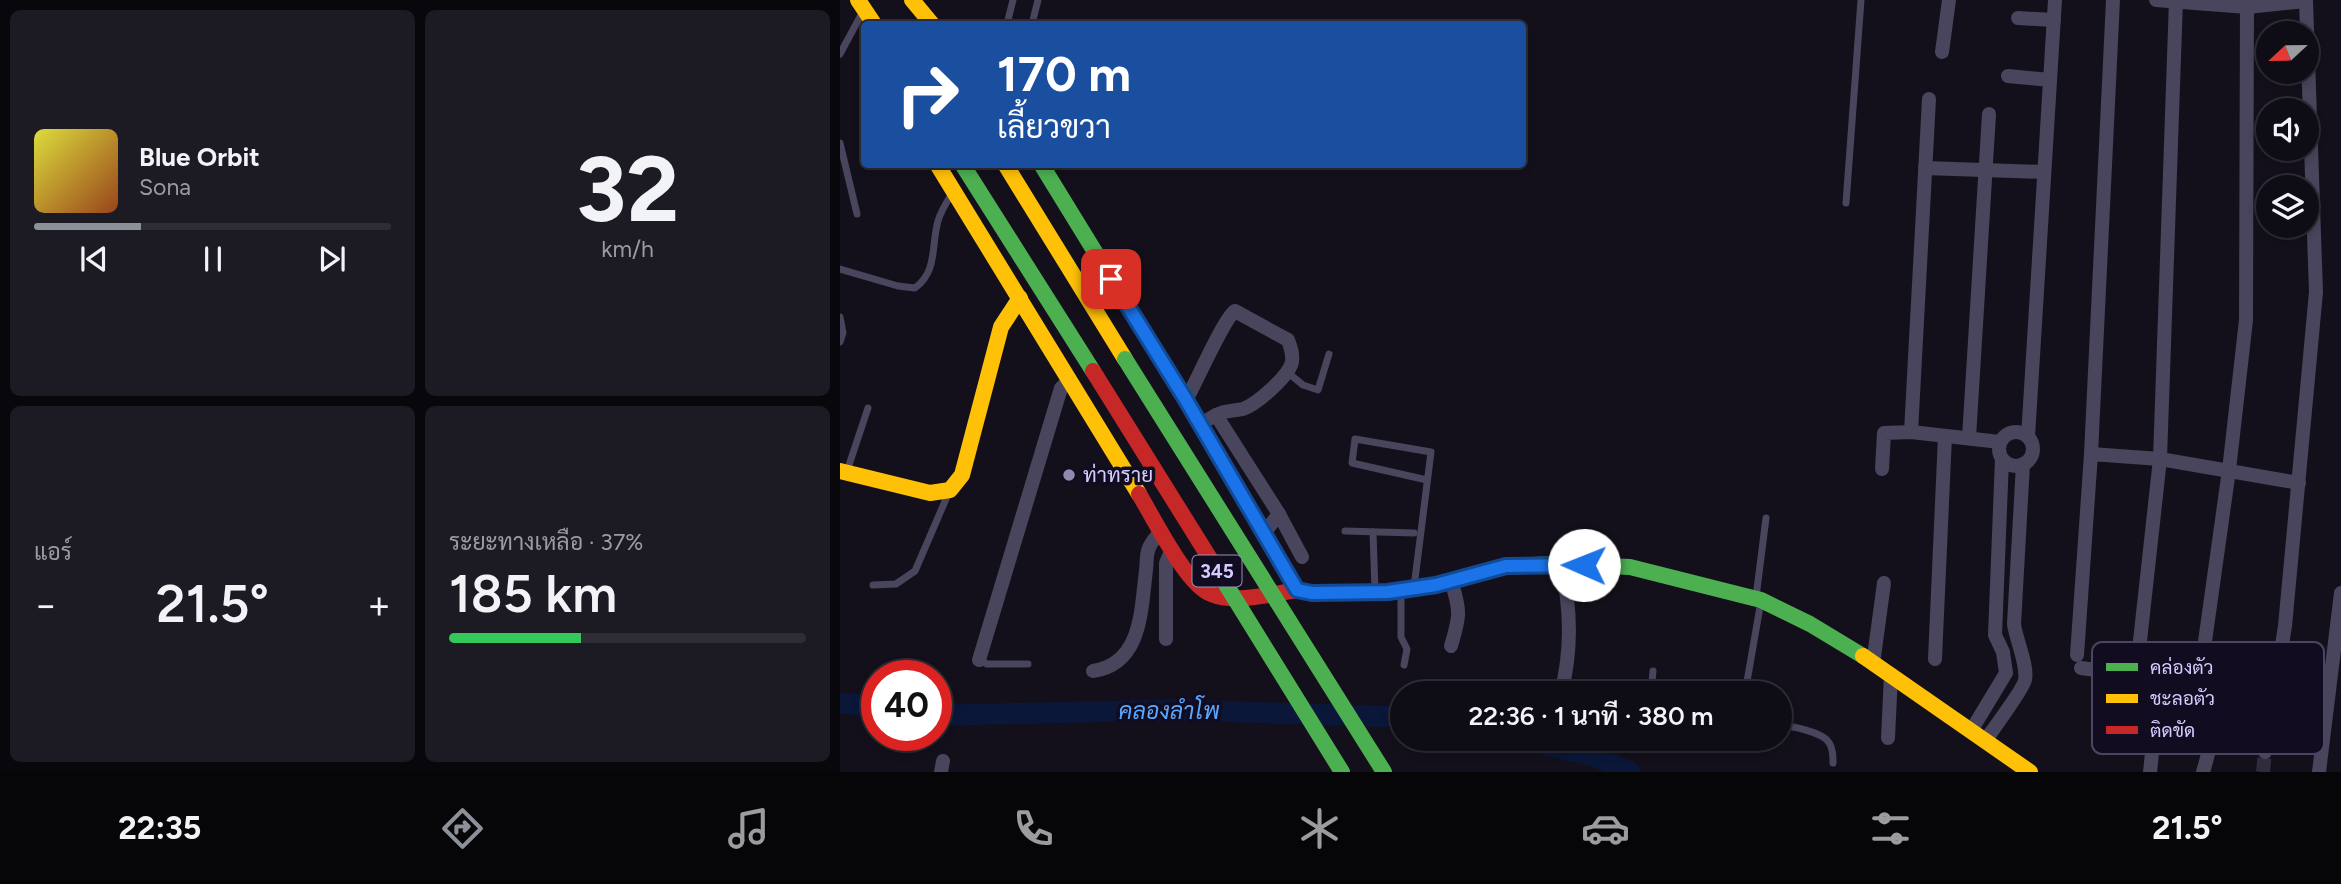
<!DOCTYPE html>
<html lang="th">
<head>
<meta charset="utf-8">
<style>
  :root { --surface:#0e0c14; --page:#1c1a22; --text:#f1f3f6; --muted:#9b9ba0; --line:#2e2c34; --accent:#8c9099 }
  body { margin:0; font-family:Figtree,Sarabun,sans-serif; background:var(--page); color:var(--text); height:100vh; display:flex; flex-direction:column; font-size:26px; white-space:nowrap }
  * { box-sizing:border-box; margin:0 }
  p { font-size:23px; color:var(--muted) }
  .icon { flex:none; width:38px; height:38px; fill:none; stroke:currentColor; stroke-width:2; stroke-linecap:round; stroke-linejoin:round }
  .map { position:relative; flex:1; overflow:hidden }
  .details { display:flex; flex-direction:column; gap:10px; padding:10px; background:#08070b; width:840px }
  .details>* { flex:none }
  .guide { position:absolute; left:21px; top:21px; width:665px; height:147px; border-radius:7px; box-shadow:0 4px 10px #0003,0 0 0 2px var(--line); background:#1a4fa0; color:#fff; overflow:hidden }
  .needle { width:46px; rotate:248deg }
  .buttons { position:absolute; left:1416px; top:21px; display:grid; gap:14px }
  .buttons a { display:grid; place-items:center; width:63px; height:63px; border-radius:50%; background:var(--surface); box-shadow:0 4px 10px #0003,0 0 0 2px var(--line); font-size:35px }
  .speed { position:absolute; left:21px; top:660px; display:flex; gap:14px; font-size:35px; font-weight:700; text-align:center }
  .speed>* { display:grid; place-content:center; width:91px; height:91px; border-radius:50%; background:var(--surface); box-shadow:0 4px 10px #0003,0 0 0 2px var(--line); line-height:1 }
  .speed .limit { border:10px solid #d22; background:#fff; color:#111 }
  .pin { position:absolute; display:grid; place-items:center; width:60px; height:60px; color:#fff; margin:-30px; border-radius:14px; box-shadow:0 4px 10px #0006 }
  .me { position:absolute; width:77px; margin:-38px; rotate:271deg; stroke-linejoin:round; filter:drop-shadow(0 0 5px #0008) }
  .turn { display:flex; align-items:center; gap:24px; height:147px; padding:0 21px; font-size:32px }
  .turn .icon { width:91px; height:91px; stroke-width:2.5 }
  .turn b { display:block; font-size:49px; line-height:60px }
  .big { font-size:52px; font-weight:600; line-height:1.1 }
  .details .card { flex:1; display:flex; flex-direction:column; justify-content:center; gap:10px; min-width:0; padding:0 24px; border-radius:10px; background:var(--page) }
  .details .dial { align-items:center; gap:0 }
  .dial b { font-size:91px; line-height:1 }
  .song { display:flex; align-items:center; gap:21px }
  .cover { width:84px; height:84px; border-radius:10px; background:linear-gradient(135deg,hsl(60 70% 55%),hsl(20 70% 35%)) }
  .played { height:7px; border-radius:4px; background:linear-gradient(90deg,var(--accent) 30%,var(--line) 30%) }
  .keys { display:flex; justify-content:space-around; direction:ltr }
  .heat { display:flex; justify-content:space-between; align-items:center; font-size:38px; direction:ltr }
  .charge { height:10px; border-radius:5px; background:linear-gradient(90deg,#34c759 37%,var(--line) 0) }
  .details .tiles { flex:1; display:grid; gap:10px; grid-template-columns:repeat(2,1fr) }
  .trip { position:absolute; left:550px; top:681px; width:402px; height:70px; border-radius:35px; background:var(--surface); box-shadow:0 4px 10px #0003,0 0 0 2px var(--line); font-weight:600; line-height:70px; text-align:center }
  .dock { display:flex; height:112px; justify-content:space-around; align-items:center; background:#060508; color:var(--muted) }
  .dock .icon { width:49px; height:49px }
  .dock .selected { color:var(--accent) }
  .dock b { font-size:32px; color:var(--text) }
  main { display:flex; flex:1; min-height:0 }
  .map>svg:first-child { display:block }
</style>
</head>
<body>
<main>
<section class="details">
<div class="tiles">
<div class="card">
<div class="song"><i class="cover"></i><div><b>Blue Orbit</b><p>Sona</p></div></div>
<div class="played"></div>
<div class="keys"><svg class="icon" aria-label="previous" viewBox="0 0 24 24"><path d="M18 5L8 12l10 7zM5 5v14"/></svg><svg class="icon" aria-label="pause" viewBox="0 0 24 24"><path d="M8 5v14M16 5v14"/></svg><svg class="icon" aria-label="next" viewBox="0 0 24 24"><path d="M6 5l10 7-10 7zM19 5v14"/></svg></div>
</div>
<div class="card dial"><b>32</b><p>km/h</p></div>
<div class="card"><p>แอร์</p>
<div class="heat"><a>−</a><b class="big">21.5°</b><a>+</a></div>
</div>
<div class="card"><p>ระยะทางเหลือ · 37%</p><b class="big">185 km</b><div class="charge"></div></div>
</div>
</section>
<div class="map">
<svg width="1501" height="772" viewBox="0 0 1501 772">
  <rect width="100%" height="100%" fill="#13101b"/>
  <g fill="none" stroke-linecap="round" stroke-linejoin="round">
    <g stroke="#0a1739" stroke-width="21">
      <polyline points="0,703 37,707"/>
      <polyline points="96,713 115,715 336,710 562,717"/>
      <polyline points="676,738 754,756 790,772"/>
    </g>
    <polyline stroke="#302c3d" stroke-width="14" stroke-dasharray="14 7" stroke-linecap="butt" points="1423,772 1425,752"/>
    <g stroke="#48455c" stroke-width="7">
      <polyline points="167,24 173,0"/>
      <polyline points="192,24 198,0"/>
      <polyline points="0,54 21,15"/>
      <polyline points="0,143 17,214"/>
      <polyline points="1006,203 1021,0"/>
      <path d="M0,269L58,286L75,288C98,271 91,245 98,221C101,211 106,203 111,195"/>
      <polyline points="0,317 3,333 0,342"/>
      <polyline points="447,372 463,385 478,390 489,354"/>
      <polyline points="7,471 28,408"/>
      <polyline points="505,531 574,533"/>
      <polyline points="533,532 535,591"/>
      <polyline points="33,585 56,584 75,571 109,492"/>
      <polyline points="574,587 591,452 515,439 512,463 587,480"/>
      <polyline points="561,591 561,637 567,649 564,665"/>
      <polyline points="916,597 926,518"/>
      <polyline points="139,660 147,664 188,664"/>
      <polyline points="811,693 813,671"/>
      <polyline points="905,693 921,601"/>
      <path d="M940,728C948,725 953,727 962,729C983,735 994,738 993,763"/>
      <polyline points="902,738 920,745 926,738"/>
    </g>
    <g stroke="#48455c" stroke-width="14">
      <polyline points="1316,0 1407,7 1466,1 1476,292 1445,626 1425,752"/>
      <polyline points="1178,18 1214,20"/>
      <polyline points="1102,52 1109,0"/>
      <polyline points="1168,76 1210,80"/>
      <polyline points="1085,168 1204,172"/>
      <path d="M346,400C356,383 384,318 395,311L448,340C451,348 453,354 452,362C449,376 417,404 403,409C394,411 385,410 376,415"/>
      <polyline points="369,419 376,415 439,514 425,532"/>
      <polyline points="1071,432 1089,99"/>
      <circle cx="1176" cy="449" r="17"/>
      <polyline points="1188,437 1215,0"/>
      <polyline points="1129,438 1149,114"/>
      <polyline points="1251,454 1273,0"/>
      <polyline points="1042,469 1044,433 1071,432 1160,442"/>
      <polyline points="439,514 462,557"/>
      <path d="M721,564C731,607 732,651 721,693"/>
      <polyline points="326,639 326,563 332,549"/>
      <path d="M611,646C620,616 621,611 611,581"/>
      <polyline points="1237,655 1251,454 1320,459 1459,483"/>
      <polyline points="1095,659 1105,436"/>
      <polyline points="1298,659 1320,459 1336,0"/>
      <polyline points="139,660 221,388 229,381"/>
      <polyline points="1033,664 1044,583"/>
      <path d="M1241,668L1347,682L1371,693C1378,723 1371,744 1363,772"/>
      <polyline points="1361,670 1389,470 1406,320 1407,0"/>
      <path d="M253,671C302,664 301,610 306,570C307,564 306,554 309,548C311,542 317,536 321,531"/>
      <polyline points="1131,731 1166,673 1163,652 1155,635 1162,459"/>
      <polyline points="1048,738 1051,674"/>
      <path d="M1145,741C1152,731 1184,688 1185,680C1188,665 1176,640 1174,624L1183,464"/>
      <polyline points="101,772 103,761"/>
      <polyline points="1310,772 1320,678"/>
      <polyline points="1479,772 1501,593"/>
    </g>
    <g stroke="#4caf50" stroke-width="16">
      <polyline points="122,164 253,371"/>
      <polyline points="201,164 346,400 457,590"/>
      <polyline points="457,590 472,593 548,592 595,585 666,566 721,564 790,567 921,600 970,624 1023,656"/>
    </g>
    <g stroke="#ffc107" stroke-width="16">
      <polyline points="18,0 34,24"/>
      <polyline points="72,0 92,24"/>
      <polyline points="97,164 299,494"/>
      <polyline points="165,164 285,359"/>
      <polyline points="0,471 90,493 110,490 122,475 161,327 180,298"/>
      <polyline points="1023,656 1190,772"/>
    </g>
    <path stroke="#c62828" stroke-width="16" d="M299,494C313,517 347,586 371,594C396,604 431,594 457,590"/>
    <g stroke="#4caf50" stroke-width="16">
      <polyline points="285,359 544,772"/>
      <polyline points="382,578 502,772"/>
    </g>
    <polyline stroke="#c62828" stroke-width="16" points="253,371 382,578"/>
  </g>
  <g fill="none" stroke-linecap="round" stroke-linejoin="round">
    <g stroke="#114b97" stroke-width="18">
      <polyline id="route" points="271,279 346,400 457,590 472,593 548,592 596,585 666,566 744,565"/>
    </g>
    <use href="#route" stroke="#1a73e8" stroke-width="12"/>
  </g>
  <circle fill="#908aaf" stroke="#110c1f" stroke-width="2.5" cx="229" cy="475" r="7"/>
  <g text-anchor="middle" stroke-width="7" stroke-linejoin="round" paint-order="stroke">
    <rect fill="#110c1f" stroke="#9a92bc" stroke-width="2" x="352.5" y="555.5" width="49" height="31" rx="5"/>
    <g font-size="19" font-weight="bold" fill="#d4cbff">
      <text x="377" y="578">345</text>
    </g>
    <g font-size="21" fill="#d4cbff" stroke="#110c1f" text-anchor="start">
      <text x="243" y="482">ท่าทราย</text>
    </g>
    <g font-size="23" font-style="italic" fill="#59a7fe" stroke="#110c1f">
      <text x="329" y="719">คลองลำโพ</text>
    </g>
  </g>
  <rect x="1252" y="642" width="232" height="112" rx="10" fill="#110c1f" stroke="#4c4562" stroke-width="2"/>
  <rect x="1266" y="663" width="32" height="8" fill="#4caf50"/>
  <rect x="1266" y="694" width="32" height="9" fill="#ffc107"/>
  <rect x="1266" y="726" width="32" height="8" fill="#c62828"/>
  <g font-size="19" fill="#d4cbff">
    <text x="1310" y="674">คล่องตัว</text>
    <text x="1310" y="705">ชะลอตัว</text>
    <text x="1310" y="737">ติดขัด</text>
  </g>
</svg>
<div class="buttons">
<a><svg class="needle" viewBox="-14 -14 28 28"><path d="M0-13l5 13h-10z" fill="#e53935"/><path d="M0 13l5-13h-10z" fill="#9b9ba0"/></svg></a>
<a><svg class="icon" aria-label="sound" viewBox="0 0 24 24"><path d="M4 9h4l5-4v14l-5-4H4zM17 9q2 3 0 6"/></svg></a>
<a><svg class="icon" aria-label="layers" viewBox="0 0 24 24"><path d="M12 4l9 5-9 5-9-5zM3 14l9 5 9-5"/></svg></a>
</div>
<div class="speed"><div class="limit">40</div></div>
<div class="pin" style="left:271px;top:279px;background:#d93025"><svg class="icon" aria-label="arrive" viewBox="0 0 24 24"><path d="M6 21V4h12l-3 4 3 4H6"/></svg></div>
<svg class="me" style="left:744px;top:565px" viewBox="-20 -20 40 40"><circle r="19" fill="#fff"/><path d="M0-13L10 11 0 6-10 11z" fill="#1a73e8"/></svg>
<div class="trip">22:36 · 1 นาที · 380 m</div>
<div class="guide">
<div class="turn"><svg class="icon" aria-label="right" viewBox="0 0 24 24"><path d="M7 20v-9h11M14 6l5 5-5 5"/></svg><div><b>170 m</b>เลี้ยวขวา</div></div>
</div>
</div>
</main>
<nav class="dock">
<b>22:35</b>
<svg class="icon selected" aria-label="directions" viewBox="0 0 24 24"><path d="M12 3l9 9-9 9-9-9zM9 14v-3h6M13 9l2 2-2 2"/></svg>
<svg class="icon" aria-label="music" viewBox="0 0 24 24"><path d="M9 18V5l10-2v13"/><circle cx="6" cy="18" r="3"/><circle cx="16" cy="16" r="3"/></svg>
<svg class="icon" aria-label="phone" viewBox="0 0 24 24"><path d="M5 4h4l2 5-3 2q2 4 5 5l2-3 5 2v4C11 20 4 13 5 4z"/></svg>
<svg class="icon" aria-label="climate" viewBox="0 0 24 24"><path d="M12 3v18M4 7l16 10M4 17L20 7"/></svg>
<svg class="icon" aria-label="car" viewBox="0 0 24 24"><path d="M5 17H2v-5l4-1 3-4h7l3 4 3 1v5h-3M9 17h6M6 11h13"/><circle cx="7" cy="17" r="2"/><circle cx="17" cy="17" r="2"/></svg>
<svg class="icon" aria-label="filters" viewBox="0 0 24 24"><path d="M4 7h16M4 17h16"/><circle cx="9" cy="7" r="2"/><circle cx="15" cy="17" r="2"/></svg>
<b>21.5°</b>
</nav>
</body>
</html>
